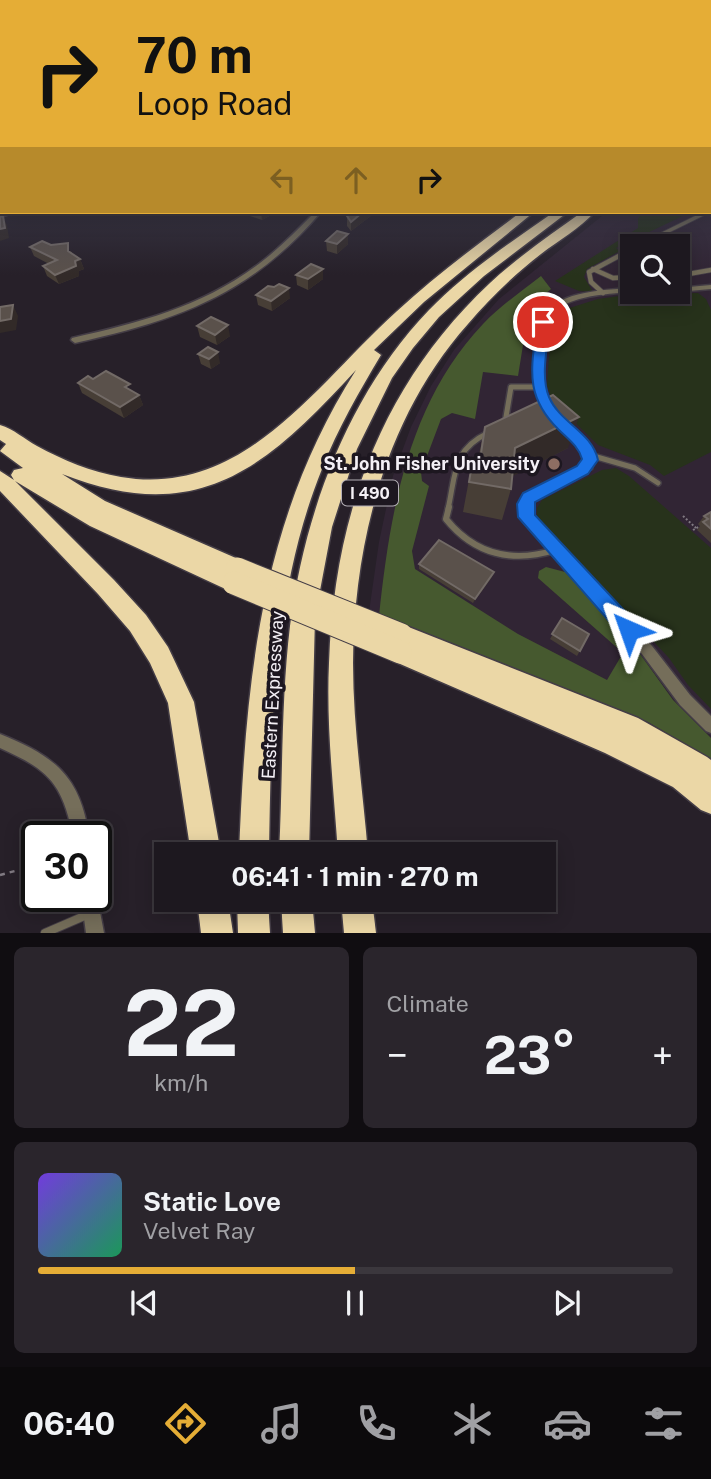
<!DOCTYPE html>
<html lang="en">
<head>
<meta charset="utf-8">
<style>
  :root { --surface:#1d181f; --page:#2a252c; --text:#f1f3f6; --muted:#a0a0a4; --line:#3b373d; --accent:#e5ad36 }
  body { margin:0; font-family:"Public Sans",sans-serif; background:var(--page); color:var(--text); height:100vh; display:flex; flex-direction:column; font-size:26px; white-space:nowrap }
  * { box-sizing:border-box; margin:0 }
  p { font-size:23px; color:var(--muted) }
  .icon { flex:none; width:38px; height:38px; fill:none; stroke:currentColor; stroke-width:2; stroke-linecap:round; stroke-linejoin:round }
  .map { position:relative; height:933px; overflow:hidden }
  .drawer { display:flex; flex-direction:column; gap:14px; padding:14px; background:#100d11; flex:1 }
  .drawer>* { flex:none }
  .hud { position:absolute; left:0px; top:0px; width:712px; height:214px; box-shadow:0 4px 18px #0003,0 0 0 2px var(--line); background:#e5ad36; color:#111; overflow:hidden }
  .buttons { position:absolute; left:620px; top:234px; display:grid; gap:14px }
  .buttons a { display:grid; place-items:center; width:70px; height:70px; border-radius:0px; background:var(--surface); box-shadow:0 4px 18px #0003,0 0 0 2px var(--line); font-size:35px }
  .speed { position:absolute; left:21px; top:821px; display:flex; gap:14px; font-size:35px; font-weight:700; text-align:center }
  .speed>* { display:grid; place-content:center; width:91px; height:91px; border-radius:50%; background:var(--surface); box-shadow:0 4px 18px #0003,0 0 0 2px var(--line); line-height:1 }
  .speed .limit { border:4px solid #111; border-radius:10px; background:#fff; color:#111 }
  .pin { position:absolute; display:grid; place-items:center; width:60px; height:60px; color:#fff; margin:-30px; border:4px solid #fff; border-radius:50%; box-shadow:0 2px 7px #0007 }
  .me { position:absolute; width:77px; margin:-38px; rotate:317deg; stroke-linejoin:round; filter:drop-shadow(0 0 5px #0008) }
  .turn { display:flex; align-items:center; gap:24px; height:147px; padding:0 21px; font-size:32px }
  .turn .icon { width:91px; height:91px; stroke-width:2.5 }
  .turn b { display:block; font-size:49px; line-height:60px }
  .lanes { display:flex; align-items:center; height:66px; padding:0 21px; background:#0003; justify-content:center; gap:35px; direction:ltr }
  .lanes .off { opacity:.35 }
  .big { font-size:52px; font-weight:700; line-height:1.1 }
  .drawer .card { flex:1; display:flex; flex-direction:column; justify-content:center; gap:10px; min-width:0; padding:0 24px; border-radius:10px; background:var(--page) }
  .drawer .dial { align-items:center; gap:0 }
  .dial b { font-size:91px; line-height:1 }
  .song { display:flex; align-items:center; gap:21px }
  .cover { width:84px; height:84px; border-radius:10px; background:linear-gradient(135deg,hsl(260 70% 55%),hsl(150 70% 35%)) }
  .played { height:7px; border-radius:4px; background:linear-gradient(90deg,var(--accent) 50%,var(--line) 50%) }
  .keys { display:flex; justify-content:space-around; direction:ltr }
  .heat { display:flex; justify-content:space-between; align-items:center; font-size:38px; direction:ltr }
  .drawer .tiles { flex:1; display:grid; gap:14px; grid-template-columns:1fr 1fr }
  .card:last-child { grid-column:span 2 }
  .trip { position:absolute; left:154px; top:842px; width:402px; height:70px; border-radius:0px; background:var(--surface); box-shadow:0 4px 18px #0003,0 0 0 2px var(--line); font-weight:700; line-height:70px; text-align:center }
  .tab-bar { display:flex; height:112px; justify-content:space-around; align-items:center; background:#0c0a0c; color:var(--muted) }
  .tab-bar .icon { width:49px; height:49px }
  .tab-bar .current { color:var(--accent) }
  .tab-bar b { font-size:32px; color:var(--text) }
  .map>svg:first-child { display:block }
</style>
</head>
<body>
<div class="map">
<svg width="711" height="933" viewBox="0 0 711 933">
  <rect width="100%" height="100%" fill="#272029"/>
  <path fill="#312534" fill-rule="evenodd" d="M711,163V759L648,722L369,612L379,542L393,476L411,427L431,386L454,350L499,299L607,212H710ZM632,247H677V292H632Z"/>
  <g fill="#27321b">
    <polygon points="642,212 691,212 616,248 620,251 587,269 584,277 593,292 579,291 555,281 638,228 638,219"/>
    <polygon points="698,293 706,299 711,310 711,452 664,476 650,465 598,445 552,400 547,385 551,326 563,310 598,299 626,295"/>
    <polygon points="616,468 629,476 711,548 711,709 688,685 669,658 537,517 537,508 542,500 602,470"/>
  </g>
  <path fill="#46592f" d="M541,276L551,289L529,308L518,376L483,372L475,419L452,413L441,419L421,472L422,481L429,486L412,551L415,569L518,634L607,680L623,653L538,578L539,571L546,567L565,572L640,654L673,700L711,738V759L648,722L379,616C390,512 408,403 483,324C500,306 522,291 541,276Z"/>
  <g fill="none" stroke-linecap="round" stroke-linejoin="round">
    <g stroke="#443d46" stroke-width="5">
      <polyline id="lane-far4" points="650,240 707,212 711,214"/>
    </g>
    <g stroke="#443d46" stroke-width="6">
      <g id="lane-far3">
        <polyline points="636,247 653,238"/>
        <polyline points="593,269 613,278 632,277"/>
        <polyline points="677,276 711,270"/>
        <polyline points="603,293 591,282 589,272 632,249"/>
      </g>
    </g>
    <g stroke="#443d46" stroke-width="8">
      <g id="lane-far2">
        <polyline points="505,423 511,387 538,387"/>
        <polyline points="590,455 635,468 658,483"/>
        <path d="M448,509C456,474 452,450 488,433"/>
      </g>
    </g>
    <g stroke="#443d46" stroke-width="9">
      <path id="lane-far1" d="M449,507L446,519C475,555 513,563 555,550"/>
    </g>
    <g stroke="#443d46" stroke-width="10">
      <polyline id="lane" points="45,933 89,914"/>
    </g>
    <g stroke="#443d46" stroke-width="3">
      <g id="street">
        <polygon points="5,212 16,212 0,217 0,213"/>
        <path d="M315,212H321C250,295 178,320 75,343L71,340L72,338C141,322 202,307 260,263C280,248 297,230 315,212Z"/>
        <polygon points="711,285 711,289 677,292 677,288"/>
        <path d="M632,288V292C607,294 559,295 547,322C543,331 544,344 544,354C543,376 543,393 555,412L550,415L547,414C535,395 534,378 535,356C535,346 535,333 538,323C551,291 603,290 632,288Z"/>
        <path d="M564,423C581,431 599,449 592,469L533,501L532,504L533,515L652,646L690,695L711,716V733L706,731L680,705L642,654L521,517L520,504L525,495L583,464C585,445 570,439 559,426Z"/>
        <path d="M0,734C54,756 80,775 89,836H73C62,783 49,770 0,748Z"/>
        <polygon points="96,891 104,933 86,933 81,896 96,896"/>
      </g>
    </g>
    <g stroke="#443d46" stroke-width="3">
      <g id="highway">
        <rect x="710" y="150" width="1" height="6"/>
        <path d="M521,212H534L424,302L374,350L381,355C359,392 338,428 322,469C273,590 271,725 269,854H239C246,679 260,521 356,370C267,467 199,528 62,474L105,501L245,562L248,569L242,577L245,583L242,590L234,593L90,526L15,481L114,580L146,615L168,647L194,702L221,854H191L168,703L150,663L130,631L98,594L0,491V471L14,480L11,475L14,470L23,468L0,451L6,444L0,440V425C14,429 24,439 37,446C63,460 91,472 121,477C244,498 316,384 396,312C435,276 478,244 521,212Z"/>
        <path d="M554,212H568L484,276L439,317L413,348L392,378L357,449L332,527L315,617L309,854H279C283,778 281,701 290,626C304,513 349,393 429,310C466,272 511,242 554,212Z"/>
        <path d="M582,212H595C580,228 558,241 541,254C514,275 490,298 468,324C386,416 354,542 353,663C353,727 363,791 368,854H338C334,791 326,727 329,663C334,516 381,385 490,283C518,257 550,235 582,212Z"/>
        <polygon points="401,624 638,718 707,757 711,760 711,814 701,810 673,787 605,753 391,660 388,652 393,643 389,635 393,627"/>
        <polygon points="197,900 228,900 233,933 201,933"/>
        <polygon points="237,900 268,900 270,933 238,933"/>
        <polygon points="281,900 312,900 315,933 283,933"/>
        <polygon points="341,900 372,900 376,933 344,933"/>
      </g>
    </g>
    <g stroke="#807a82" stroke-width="2" stroke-dasharray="2 2" stroke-linecap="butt">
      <polyline points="683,516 696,528"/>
      <polyline points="693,530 700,526"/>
    </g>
    <polyline stroke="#807a82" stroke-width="2.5" stroke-dasharray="5 5" stroke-linecap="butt" points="0,875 26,868"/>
    <use href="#lane-far4" stroke="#756e5a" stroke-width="3.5"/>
    <use href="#lane-far3" stroke="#756e5a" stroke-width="4.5"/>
    <use href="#lane-far2" stroke="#756e5a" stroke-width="5"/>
    <use href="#lane-far1" stroke="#756e5a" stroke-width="6"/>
    <use href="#lane" stroke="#756e5a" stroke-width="8"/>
    <use href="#street" fill="#756e5a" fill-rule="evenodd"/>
    <use href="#highway" fill="#ebd7a6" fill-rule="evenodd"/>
    <g stroke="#443d46" stroke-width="25" stroke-linecap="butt">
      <g id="highway-bridge">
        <polyline points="237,569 401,635"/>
        <polyline points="234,583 400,652"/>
      </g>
    </g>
    <use href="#highway-bridge" stroke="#ebd7a6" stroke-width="23"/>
  </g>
  <g fill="#473e36">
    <polygon points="238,212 275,212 275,213 262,220"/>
    <polygon points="347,212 376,212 351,231 347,226"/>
    <polygon points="348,234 348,244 337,254 327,251 326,241"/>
    <polygon points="51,245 72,252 72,254 80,259 84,269 79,271 79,276 59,284 47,276 43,266 49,264 34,256 30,247"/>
    <polygon points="296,275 323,279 308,290 297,285"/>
    <polygon points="256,295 290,298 272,311 258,305"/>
    <polygon points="197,326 230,336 217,345 200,337"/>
    <polygon points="198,354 220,363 211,369 201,364"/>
    <polygon points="93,379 132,391 139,395 143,405 124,418 82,393 78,383"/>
    <polygon points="485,427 568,448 512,476 511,489 502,520 463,512 473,458 478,459"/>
    <polygon points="711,512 711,543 697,530 700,526 698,524 704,516"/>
    <polygon points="419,564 492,577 473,603 419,569"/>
    <polygon points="562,618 589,634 577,656 550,639"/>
  </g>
  <g fill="#322a28">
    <polygon points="2,154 2,164 0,165 0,155"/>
    <polygon points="261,212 275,212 275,213 262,220"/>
    <polygon points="363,212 376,212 351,231 351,222"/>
    <polygon points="3,216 7,226 9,238 0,241 0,229"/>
    <polygon points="348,234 348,244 337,254 337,244"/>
    <polygon points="80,259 84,269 79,271 79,276 59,284 55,275"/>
    <polygon points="323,269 323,279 308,290 308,279"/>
    <polygon points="289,288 290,298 272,311 271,301"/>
    <polygon points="13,305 18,316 16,330 0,333 0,321"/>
    <polygon points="228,325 230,336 217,345 215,335"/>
    <polygon points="218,352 220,363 211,369 209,359"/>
    <polygon points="139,395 143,405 124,418 120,407"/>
    <polygon points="579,417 568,448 507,479 515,448"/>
    <polygon points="494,572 492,577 473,603 475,599"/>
  </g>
  <g fill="#5a514b" stroke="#726a66" stroke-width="2">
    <polygon points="0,145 2,145 2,154 0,155"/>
    <polygon points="348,212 363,212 351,222 347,216 351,213"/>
    <polygon points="3,216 5,228 0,229 0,217"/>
    <polygon points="337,231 348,234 337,244 326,241"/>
    <polygon points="42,241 51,245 68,243 68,251 80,259 75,261 76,266 55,275 43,266 57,260 30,247"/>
    <polygon points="311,264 323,269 308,279 296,275"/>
    <polygon points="279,284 289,288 271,301 256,295 268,286 274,287"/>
    <polygon points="13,305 11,319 0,321 0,307"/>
    <polygon points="211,317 228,325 215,335 197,326"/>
    <polygon points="208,347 218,352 209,359 198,354"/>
    <polygon points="106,371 130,384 125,387 139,395 120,407 78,383 88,376 93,379"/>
    <polygon points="553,395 579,417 515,448 511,489 469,482 473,458 480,460 485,427"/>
    <polygon points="711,512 711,529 703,522 708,519 704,516"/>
    <polygon points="439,540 494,572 475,599 419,564"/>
    <polygon points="562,618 589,634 580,651 552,634"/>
  </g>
  <linearGradient id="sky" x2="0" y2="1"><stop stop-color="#151217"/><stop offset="0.53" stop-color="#414254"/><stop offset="1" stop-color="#414254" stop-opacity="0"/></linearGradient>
  <rect width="711" height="275" fill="url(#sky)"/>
  <path fill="#1a73e8" stroke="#114b97" stroke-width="2" d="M543,318L550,322C548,344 540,376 549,397C560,423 592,432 598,460L588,474L535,502V515L636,623L639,630L636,636L629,639L622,636L518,517L517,504L523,493L577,466L582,459C579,447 568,439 559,430C523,395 532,367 537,322Z"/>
  <circle fill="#8d6e63" stroke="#1d1720" stroke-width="2.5" cx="554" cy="464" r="7"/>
  <g text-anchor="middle" stroke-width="7" stroke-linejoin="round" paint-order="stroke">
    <rect fill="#1d1720" stroke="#b4afb6" stroke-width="2" x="342" y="480.5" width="56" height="25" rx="5"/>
    <g font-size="16" font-weight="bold" fill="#f4f0f6">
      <text x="370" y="499">I 490</text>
    </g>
    <g font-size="18" font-weight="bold" fill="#f4f0f6" stroke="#1d1720" text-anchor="end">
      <text x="540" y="470">St. John Fisher University</text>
    </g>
    <g font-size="18" fill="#f4f0f6" stroke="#1d1720">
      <text transform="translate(273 695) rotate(-87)" y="6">Eastern Expressway</text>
    </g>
  </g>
</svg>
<div class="buttons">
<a><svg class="icon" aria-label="search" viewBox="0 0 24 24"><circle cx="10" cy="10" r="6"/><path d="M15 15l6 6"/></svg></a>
</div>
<div class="speed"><div class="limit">30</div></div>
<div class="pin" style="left:543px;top:322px;background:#d93025"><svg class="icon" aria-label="arrive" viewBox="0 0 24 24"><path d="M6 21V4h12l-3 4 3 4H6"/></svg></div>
<svg class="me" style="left:629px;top:630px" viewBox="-20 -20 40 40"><path d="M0-17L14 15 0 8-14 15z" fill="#1a73e8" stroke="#fff" stroke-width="4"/></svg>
<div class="trip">06:41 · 1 min · 270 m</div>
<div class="hud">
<div class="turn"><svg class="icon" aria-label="right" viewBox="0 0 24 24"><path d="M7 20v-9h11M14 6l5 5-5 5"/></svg><div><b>70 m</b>Loop Road</div></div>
<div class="lanes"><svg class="icon off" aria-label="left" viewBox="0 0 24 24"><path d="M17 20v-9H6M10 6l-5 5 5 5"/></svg><svg class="icon off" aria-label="ahead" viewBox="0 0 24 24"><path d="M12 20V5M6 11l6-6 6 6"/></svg><svg class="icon" aria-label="right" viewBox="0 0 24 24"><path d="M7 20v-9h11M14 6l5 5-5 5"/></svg></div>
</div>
</div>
<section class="drawer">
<div class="tiles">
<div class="card dial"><b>22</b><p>km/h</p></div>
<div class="card"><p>Climate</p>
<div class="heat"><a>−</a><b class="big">23°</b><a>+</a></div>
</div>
<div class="card">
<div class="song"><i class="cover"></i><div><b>Static Love</b><p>Velvet Ray</p></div></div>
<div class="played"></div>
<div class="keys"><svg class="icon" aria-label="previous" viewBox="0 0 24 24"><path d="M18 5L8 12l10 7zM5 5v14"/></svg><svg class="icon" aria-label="pause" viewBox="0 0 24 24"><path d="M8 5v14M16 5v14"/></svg><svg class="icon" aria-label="next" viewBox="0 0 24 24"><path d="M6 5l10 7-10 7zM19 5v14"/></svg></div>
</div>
</div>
</section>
<nav class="tab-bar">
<b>06:40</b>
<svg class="icon current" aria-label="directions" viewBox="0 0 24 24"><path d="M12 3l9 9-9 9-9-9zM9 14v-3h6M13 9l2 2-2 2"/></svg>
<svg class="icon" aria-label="music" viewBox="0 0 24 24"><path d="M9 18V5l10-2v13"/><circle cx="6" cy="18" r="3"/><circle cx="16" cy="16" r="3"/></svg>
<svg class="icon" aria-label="phone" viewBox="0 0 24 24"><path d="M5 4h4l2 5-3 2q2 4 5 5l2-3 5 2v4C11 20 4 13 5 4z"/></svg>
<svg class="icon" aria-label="climate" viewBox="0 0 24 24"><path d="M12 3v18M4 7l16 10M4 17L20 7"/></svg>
<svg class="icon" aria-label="car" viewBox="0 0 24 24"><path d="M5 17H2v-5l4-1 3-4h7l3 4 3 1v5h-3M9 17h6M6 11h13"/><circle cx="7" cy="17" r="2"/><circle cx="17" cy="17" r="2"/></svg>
<svg class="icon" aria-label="filters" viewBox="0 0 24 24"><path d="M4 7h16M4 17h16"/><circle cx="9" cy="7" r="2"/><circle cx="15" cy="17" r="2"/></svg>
</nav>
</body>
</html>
